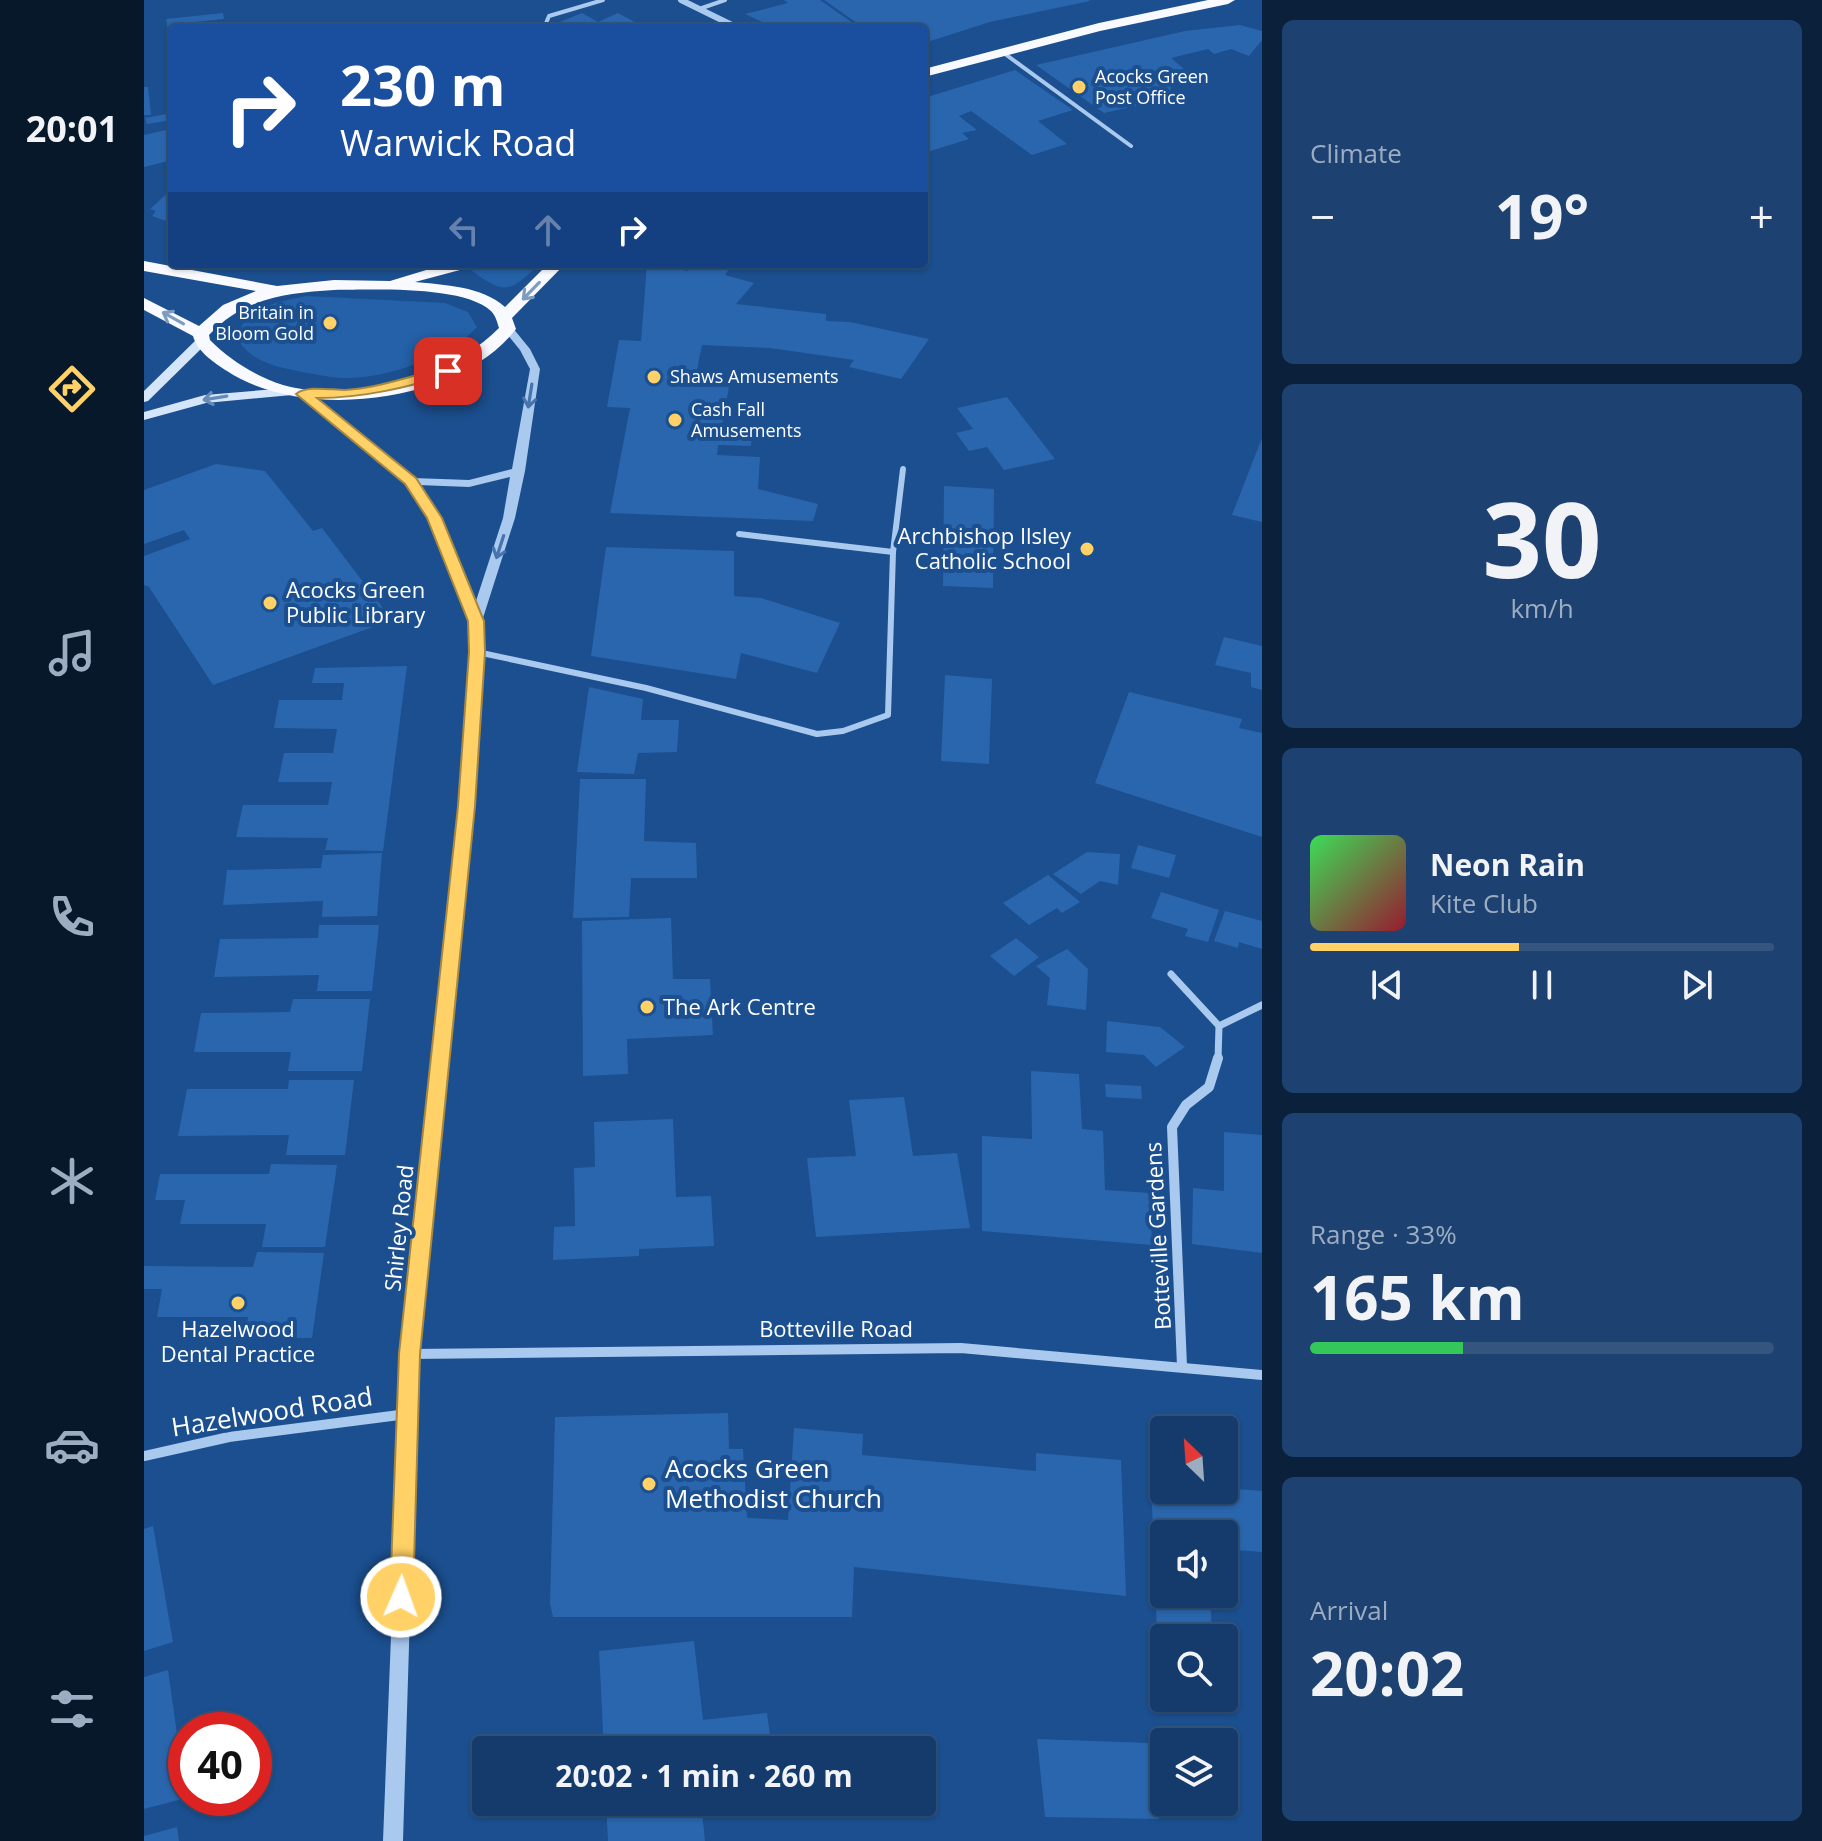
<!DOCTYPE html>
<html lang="en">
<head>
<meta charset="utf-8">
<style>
  :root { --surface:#143b6b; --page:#1d4271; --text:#f1f3f6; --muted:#9dadc1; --line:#33557e; --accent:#ffd166 }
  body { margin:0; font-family:"Open Sans",sans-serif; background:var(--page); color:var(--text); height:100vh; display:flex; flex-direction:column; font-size:30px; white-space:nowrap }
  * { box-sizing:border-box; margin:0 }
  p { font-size:26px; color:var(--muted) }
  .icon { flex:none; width:44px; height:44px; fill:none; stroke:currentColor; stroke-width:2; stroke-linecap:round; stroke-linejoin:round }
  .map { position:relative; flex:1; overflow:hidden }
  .panel { display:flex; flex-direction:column; gap:20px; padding:20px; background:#0b203b; width:560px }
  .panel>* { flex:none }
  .guide { position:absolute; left:24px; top:24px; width:760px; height:244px; border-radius:8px; box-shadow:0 2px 6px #0004,0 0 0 2px var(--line); background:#1a4fa0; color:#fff; overflow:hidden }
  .needle { width:52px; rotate:335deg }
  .tools { position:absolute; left:1006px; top:1416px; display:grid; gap:16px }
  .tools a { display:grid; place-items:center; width:88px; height:88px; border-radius:8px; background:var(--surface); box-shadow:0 2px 6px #0004,0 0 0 2px var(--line); font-size:40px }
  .speed { position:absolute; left:24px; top:1712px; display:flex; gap:16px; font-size:40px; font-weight:700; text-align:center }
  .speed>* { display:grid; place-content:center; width:104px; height:104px; border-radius:50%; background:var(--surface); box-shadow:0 2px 6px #0004,0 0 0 2px var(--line); line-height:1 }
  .speed .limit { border:12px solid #d22; background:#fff; color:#111 }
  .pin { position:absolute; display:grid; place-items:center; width:68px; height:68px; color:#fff; margin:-34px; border-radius:16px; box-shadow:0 4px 12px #0006 }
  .me { position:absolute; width:88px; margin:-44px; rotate:2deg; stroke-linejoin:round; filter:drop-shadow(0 0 6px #0008) }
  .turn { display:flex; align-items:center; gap:28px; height:168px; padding:0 40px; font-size:36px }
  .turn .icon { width:104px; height:104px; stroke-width:2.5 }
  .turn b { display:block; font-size:56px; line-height:68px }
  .lanes { display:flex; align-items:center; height:76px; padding:0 40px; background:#0003; justify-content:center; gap:40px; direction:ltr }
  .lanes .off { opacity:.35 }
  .big { font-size:60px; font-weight:700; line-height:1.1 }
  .panel .widget { flex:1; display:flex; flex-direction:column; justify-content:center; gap:12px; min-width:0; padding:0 28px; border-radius:12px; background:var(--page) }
  .panel .dial { align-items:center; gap:0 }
  .dial b { font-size:104px; line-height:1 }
  .song { display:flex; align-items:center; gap:24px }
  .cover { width:96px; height:96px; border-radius:12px; background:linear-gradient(135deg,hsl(130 70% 55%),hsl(350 70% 35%)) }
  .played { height:8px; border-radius:4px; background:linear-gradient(90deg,var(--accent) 45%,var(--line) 45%) }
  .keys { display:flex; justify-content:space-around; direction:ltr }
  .heat { display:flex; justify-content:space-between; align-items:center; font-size:44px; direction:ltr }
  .charge { height:12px; border-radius:6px; background:linear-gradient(90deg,#34c759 33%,var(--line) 0) }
  .trip { position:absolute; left:328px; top:1736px; width:464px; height:80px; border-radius:8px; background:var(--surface); box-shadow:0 2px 6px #0004,0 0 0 2px var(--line); font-weight:700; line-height:80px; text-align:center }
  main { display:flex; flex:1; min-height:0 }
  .tabs { display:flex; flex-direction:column; width:144px; justify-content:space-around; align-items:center; background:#08182b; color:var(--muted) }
  .tabs .icon { width:56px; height:56px }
  .tabs .selected { color:var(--accent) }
  .tabs b { font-size:36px; color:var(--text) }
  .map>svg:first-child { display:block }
</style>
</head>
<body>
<main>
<nav class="tabs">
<b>20:01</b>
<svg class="icon selected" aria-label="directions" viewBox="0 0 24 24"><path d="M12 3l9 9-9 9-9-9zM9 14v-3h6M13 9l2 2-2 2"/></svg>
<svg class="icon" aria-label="music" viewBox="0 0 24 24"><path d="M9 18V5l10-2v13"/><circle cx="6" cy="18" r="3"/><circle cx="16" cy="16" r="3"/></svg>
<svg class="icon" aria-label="phone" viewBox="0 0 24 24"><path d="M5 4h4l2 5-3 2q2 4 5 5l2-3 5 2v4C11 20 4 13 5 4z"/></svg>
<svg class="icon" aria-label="climate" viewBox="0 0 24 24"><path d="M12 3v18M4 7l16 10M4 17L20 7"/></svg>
<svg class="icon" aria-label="car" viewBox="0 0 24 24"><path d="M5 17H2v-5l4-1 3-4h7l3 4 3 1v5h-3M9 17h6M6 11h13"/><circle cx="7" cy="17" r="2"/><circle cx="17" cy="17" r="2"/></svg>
<svg class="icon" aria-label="filters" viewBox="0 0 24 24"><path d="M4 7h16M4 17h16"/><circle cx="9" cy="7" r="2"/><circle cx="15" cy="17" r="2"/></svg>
</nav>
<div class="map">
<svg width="1118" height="1841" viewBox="0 0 1118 1841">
  <rect width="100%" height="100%" fill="#1b4f8f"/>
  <g fill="#2461a8">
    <path d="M338,264H395C366,293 361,295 328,271L330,267Z"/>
    <path d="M162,296L301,303L324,312L333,327C306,357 239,380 198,378C181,377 165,373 149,370C127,366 102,358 93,337C102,306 134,302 162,296Z"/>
  </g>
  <g fill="#2a66ad">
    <polygon points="640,0 676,0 716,28 631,28 601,14 644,3"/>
    <polygon points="680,0 945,0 946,1 846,22 780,43 780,28 720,28"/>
    <polygon points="79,13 80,19 51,22 52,27 24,30 22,19"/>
    <polygon points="438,13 454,22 474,13 502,28 418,28 411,24"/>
    <polygon points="1096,25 1118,31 1118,40 1105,56 1087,49 1070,54 1064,49 1027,58 1040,69 1023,73 1030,79 1026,91 994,98 1001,104 960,113 892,65 1041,31"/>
    <polygon points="871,70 929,110 894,121 923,144 888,155 827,111 815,116 833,130 818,133 825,139 780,153 780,98"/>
    <polygon points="0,87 4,87 7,115 0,115"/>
    <polygon points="28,113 28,120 3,124 1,118"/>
    <polygon points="22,130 28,138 28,160 0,167 0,135"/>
    <polygon points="28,189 28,223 8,216 12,211 6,209"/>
    <polygon points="503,264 544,271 547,267 538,264 578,264 587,266 581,275 610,283 592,304 682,314 682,321 706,322 785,339 757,379 705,367 710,360 626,348 558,345 550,385 585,387 577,431 608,433 607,446 574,445 573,455 616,457 614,489 674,504 669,521 466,513 486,408 463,407 475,340 497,341"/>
    <polygon points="863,397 911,459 860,470 843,447 825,451 812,433 829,429 813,408"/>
    <polygon points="1118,438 1118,522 1088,515"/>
    <polygon points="72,464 121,471 169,531 178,528 248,620 69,685 5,587 0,585 0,556 46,539 40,530 0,544 0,490"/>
    <polygon points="800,486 850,489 849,588 799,586"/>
    <polygon points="462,547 590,551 590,596 617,598 696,623 673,673 597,653 592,679 447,656"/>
    <polygon points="1080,637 1118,646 1118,690 1107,687 1107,673 1071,665"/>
    <polygon points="263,666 239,851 181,850 184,838 92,837 99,805 184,805 188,782 134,782 140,753 189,753 193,729 130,728 135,700 198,700 200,683 168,683 171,668"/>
    <polygon points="801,675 848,679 845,764 797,761"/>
    <polygon points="445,687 499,699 497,720 535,720 533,752 494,753 490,774 433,772"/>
    <polygon points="985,692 1098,719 1095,728 1118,733 1118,837 951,783"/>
    <polygon points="436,779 502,779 500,841 552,843 553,878 487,878 485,917 429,918"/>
    <polygon points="994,845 1032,855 1025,878 987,868"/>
    <polygon points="943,852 976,854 974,885 956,881 937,894 909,874"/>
    <polygon points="238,853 233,916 178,917 179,901 79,905 83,870 177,868 179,855"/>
    <polygon points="904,875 936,902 918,913 913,908 885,925 859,903"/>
    <polygon points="1017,892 1075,910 1064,942 1041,936 1044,929 1007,918"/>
    <polygon points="1081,911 1118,921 1118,949 1095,942 1094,948 1070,941"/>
    <polygon points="527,918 529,979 566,979 569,1035 483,1039 484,1074 439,1076 438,921"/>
    <polygon points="175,925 235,925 228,991 173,991 175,975 70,977 76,939 174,938"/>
    <polygon points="872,938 895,957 870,976 846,956"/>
    <polygon points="923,949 944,969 942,1010 903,1005 906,978 892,966"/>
    <polygon points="149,999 226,999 218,1071 144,1071 147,1052 50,1052 57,1013 146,1012"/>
    <polygon points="963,1021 1016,1027 1041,1047 1012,1067 1000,1055 962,1052"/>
    <polygon points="887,1071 935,1074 938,1129 959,1131 961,1190 1006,1193 1008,1245 838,1231 838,1136 888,1139"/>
    <polygon points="145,1080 210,1080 201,1155 142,1155 145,1135 34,1136 43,1089 144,1089"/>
    <polygon points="961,1084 997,1086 998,1099 962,1097"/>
    <polygon points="760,1097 769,1156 813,1153 826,1228 672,1237 663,1158 712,1156 705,1100"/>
    <polygon points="529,1119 532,1197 567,1196 570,1246 495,1249 495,1256 409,1260 410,1227 431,1226 430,1168 451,1167 450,1122"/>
    <polygon points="1080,1132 1118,1135 1118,1253 1048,1244 1049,1188 1080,1191"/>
    <polygon points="127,1164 193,1165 181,1247 118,1247 122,1224 36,1224 41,1200 11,1200 16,1174 125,1174"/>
    <polygon points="113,1252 180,1253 168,1338 101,1338 104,1317 13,1317 18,1289 0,1289 0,1266 109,1267"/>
    <polygon points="584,1413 585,1449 599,1449 603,1518 644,1520 650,1428 719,1434 718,1455 892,1471 892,1453 977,1460 982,1596 710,1567 708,1617 409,1617 406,1603 411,1417"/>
    <polygon points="1007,1481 1020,1482 1020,1490 1080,1490 1080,1488 1118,1491 1118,1552 1080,1549 1080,1534 1020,1534 1020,1594 1066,1594 1068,1636 1013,1631"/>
    <polygon points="9,1526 29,1642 0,1651 0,1529"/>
    <polygon points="550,1641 559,1720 623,1713 628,1750 460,1750 455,1651"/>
    <polygon points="24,1670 42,1798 0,1809 0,1677"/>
    <polygon points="893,1739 1005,1743 1015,1819 901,1817"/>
    <polygon points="462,1802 557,1802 561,1841 464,1841"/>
    <polygon points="33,1827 35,1841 0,1841 0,1836"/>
  </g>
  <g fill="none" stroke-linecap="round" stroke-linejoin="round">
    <g stroke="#a9c9ee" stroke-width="4">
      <polyline points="555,9 581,0"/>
      <polyline points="400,28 405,16 459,0"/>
      <polyline points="857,51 987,146"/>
    </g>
    <g stroke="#a9c9ee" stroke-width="6">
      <polyline points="595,534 749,552"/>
      <polyline points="333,652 502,688 673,734 699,731 744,715 749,552 759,469"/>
    </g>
    <polyline stroke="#a9c9ee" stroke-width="6" points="537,0 594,28"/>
    <g stroke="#a9c9ee" stroke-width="7">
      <polyline points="1027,974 1075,1026 1118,1005"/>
      <polyline points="1074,1060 1075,1026"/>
    </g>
    <g stroke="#a9c9ee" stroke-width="10">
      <polyline points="266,1354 817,1348 1118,1375"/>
      <polyline points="1038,1366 1028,1127 1042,1105 1065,1087 1074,1058"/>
      <polyline points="0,1456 85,1437 263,1414"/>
    </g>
    <path fill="#a9c9ee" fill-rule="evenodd" d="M364,326L368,327L386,349L396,369L381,471L371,518L338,621L339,652L330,806L274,1354L259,1841H239L258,1354L316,806L327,652L326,621L284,518L262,483L154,394L159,391L163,392L269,478L325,480L368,469L386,369L376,350L359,329ZM366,477L359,518L331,604L296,518L274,485L325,487Z"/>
    <g fill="#d6e6fa" fill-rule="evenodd">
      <polygon points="58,337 62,338 62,344 4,401 0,402 0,391 54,338"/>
      <polygon points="144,388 148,389 148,395 62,403 0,420 0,412 61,395"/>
    </g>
    <g fill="#f8faff" fill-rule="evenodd">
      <polygon points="1064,0 1091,0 1084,4 956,31 780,77 780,69 955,23"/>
      <path d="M0,261L133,286L190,280L246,281L302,264H329L327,267L271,282C300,285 338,286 361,307L404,264H421L368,318L372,329C315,404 159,422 83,371C70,363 53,351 49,336L0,310V298L55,326L79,305L112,291L0,271ZM190,290C228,290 318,285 347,311C352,316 353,322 355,328C307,378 206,404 139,385C111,376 86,360 66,340L65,335C100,298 142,293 190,290Z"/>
    </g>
  </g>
  <defs><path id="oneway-shaft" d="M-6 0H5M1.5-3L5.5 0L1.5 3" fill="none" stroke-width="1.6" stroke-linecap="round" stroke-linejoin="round" transform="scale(2)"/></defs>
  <g stroke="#7e9cc1">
    <use href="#oneway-shaft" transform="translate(387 291) rotate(134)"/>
    <use href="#oneway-shaft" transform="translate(29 318) rotate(-151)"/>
  </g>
  <g stroke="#4674ac">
    <use href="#oneway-shaft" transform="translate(386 396) rotate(99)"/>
    <use href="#oneway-shaft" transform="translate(356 547) rotate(108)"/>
  </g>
  <use stroke="#668bba" href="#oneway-shaft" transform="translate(71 398) rotate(171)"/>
  <path fill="#ffd166" stroke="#a68842" stroke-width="2" d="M304,367L311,371L309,374C263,387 221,398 173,398L272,478L298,518L340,621L341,652L331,806L276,1354L269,1597L266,1605L257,1608L249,1605L246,1597L255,1354L314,806L325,652L324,621L283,518L261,484L152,394C163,385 186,390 201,390C236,388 269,375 304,367Z"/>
  <g fill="#ffd166" stroke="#1b4f8f" stroke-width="3">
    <circle cx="935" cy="87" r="8"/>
    <circle cx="186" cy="323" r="8"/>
    <circle cx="510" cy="377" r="8"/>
    <circle cx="531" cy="420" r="8"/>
    <circle cx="943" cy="549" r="8"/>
    <circle cx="126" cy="603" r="8"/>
    <circle cx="503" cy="1007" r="8"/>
    <circle cx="94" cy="1303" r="8"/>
    <circle cx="505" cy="1484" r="8"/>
  </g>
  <g text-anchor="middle" stroke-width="8" stroke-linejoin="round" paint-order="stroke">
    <g font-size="18" fill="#fff" stroke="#1b4f8f" text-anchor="start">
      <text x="951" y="83">Acocks Green<tspan x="951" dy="21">Post Office</tspan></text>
      <text x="170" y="319" text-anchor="end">Britain in<tspan x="170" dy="21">Bloom Gold</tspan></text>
      <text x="526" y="383">Shaws Amusements</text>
      <text x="547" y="416">Cash Fall<tspan x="547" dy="21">Amusements</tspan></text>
    </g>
    <g font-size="22" fill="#fff" stroke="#1b4f8f" text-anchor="start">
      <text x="927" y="544" text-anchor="end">Archbishop Ilsley<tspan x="927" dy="25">Catholic School</tspan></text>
      <text x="142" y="598">Acocks Green<tspan x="142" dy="25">Public Library</tspan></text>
      <text x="519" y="1015">The Ark Centre</text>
      <text x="94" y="1337" text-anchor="middle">Hazelwood<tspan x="94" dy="25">Dental Practice</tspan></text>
    </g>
    <g font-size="22" fill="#fff" stroke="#1b4f8f">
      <text transform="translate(255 1228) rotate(-84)" y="8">Shirley Road</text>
      <text transform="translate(1014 1236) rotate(-93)" y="8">Botteville Gardens</text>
      <text x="692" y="1337">Botteville Road</text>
    </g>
    <g font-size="26" fill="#fff" stroke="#1b4f8f">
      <text transform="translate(128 1412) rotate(-9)" y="9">Hazelwood Road</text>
    </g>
    <g font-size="26" fill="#fff" stroke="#1b4f8f" text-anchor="start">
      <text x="521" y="1478">Acocks Green<tspan x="521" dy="30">Methodist Church</tspan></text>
    </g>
  </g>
</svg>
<div class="tools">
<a><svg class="needle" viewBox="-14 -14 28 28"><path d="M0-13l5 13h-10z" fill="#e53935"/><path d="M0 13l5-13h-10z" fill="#9dadc1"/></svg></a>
<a><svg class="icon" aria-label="sound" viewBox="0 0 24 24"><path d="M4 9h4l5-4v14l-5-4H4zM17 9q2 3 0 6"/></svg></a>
<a><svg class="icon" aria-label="search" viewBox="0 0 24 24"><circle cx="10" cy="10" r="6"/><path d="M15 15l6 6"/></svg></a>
<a><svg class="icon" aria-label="layers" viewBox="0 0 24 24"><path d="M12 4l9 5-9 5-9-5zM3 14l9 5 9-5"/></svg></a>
</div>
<div class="speed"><div class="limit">40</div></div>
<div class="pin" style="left:304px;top:371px;background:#d93025"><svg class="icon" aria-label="arrive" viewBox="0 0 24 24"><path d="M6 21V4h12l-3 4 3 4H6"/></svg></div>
<svg class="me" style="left:257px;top:1597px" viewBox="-20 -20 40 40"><circle r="17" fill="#ffd166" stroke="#fff" stroke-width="3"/><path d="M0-11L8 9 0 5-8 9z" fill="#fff"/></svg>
<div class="trip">20:02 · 1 min · 260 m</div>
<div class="guide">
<div class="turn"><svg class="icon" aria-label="right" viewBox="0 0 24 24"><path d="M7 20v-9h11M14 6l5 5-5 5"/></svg><div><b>230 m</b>Warwick Road</div></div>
<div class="lanes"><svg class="icon off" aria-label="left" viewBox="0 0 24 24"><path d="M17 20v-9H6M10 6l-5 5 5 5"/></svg><svg class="icon off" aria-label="ahead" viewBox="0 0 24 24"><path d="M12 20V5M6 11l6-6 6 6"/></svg><svg class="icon" aria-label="right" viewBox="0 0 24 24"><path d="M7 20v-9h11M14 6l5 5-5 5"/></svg></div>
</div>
</div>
<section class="panel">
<div class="widget"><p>Climate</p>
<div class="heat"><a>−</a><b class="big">19°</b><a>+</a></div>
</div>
<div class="widget dial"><b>30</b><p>km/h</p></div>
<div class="widget">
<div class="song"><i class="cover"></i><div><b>Neon Rain</b><p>Kite Club</p></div></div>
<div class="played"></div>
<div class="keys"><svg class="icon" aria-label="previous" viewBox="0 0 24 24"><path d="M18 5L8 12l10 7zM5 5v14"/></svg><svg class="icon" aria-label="pause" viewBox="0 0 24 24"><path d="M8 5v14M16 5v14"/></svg><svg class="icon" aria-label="next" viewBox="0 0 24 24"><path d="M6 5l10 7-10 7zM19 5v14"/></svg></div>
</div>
<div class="widget"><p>Range · 33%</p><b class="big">165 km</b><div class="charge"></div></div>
<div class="widget"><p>Arrival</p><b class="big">20:02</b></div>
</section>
</main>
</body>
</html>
